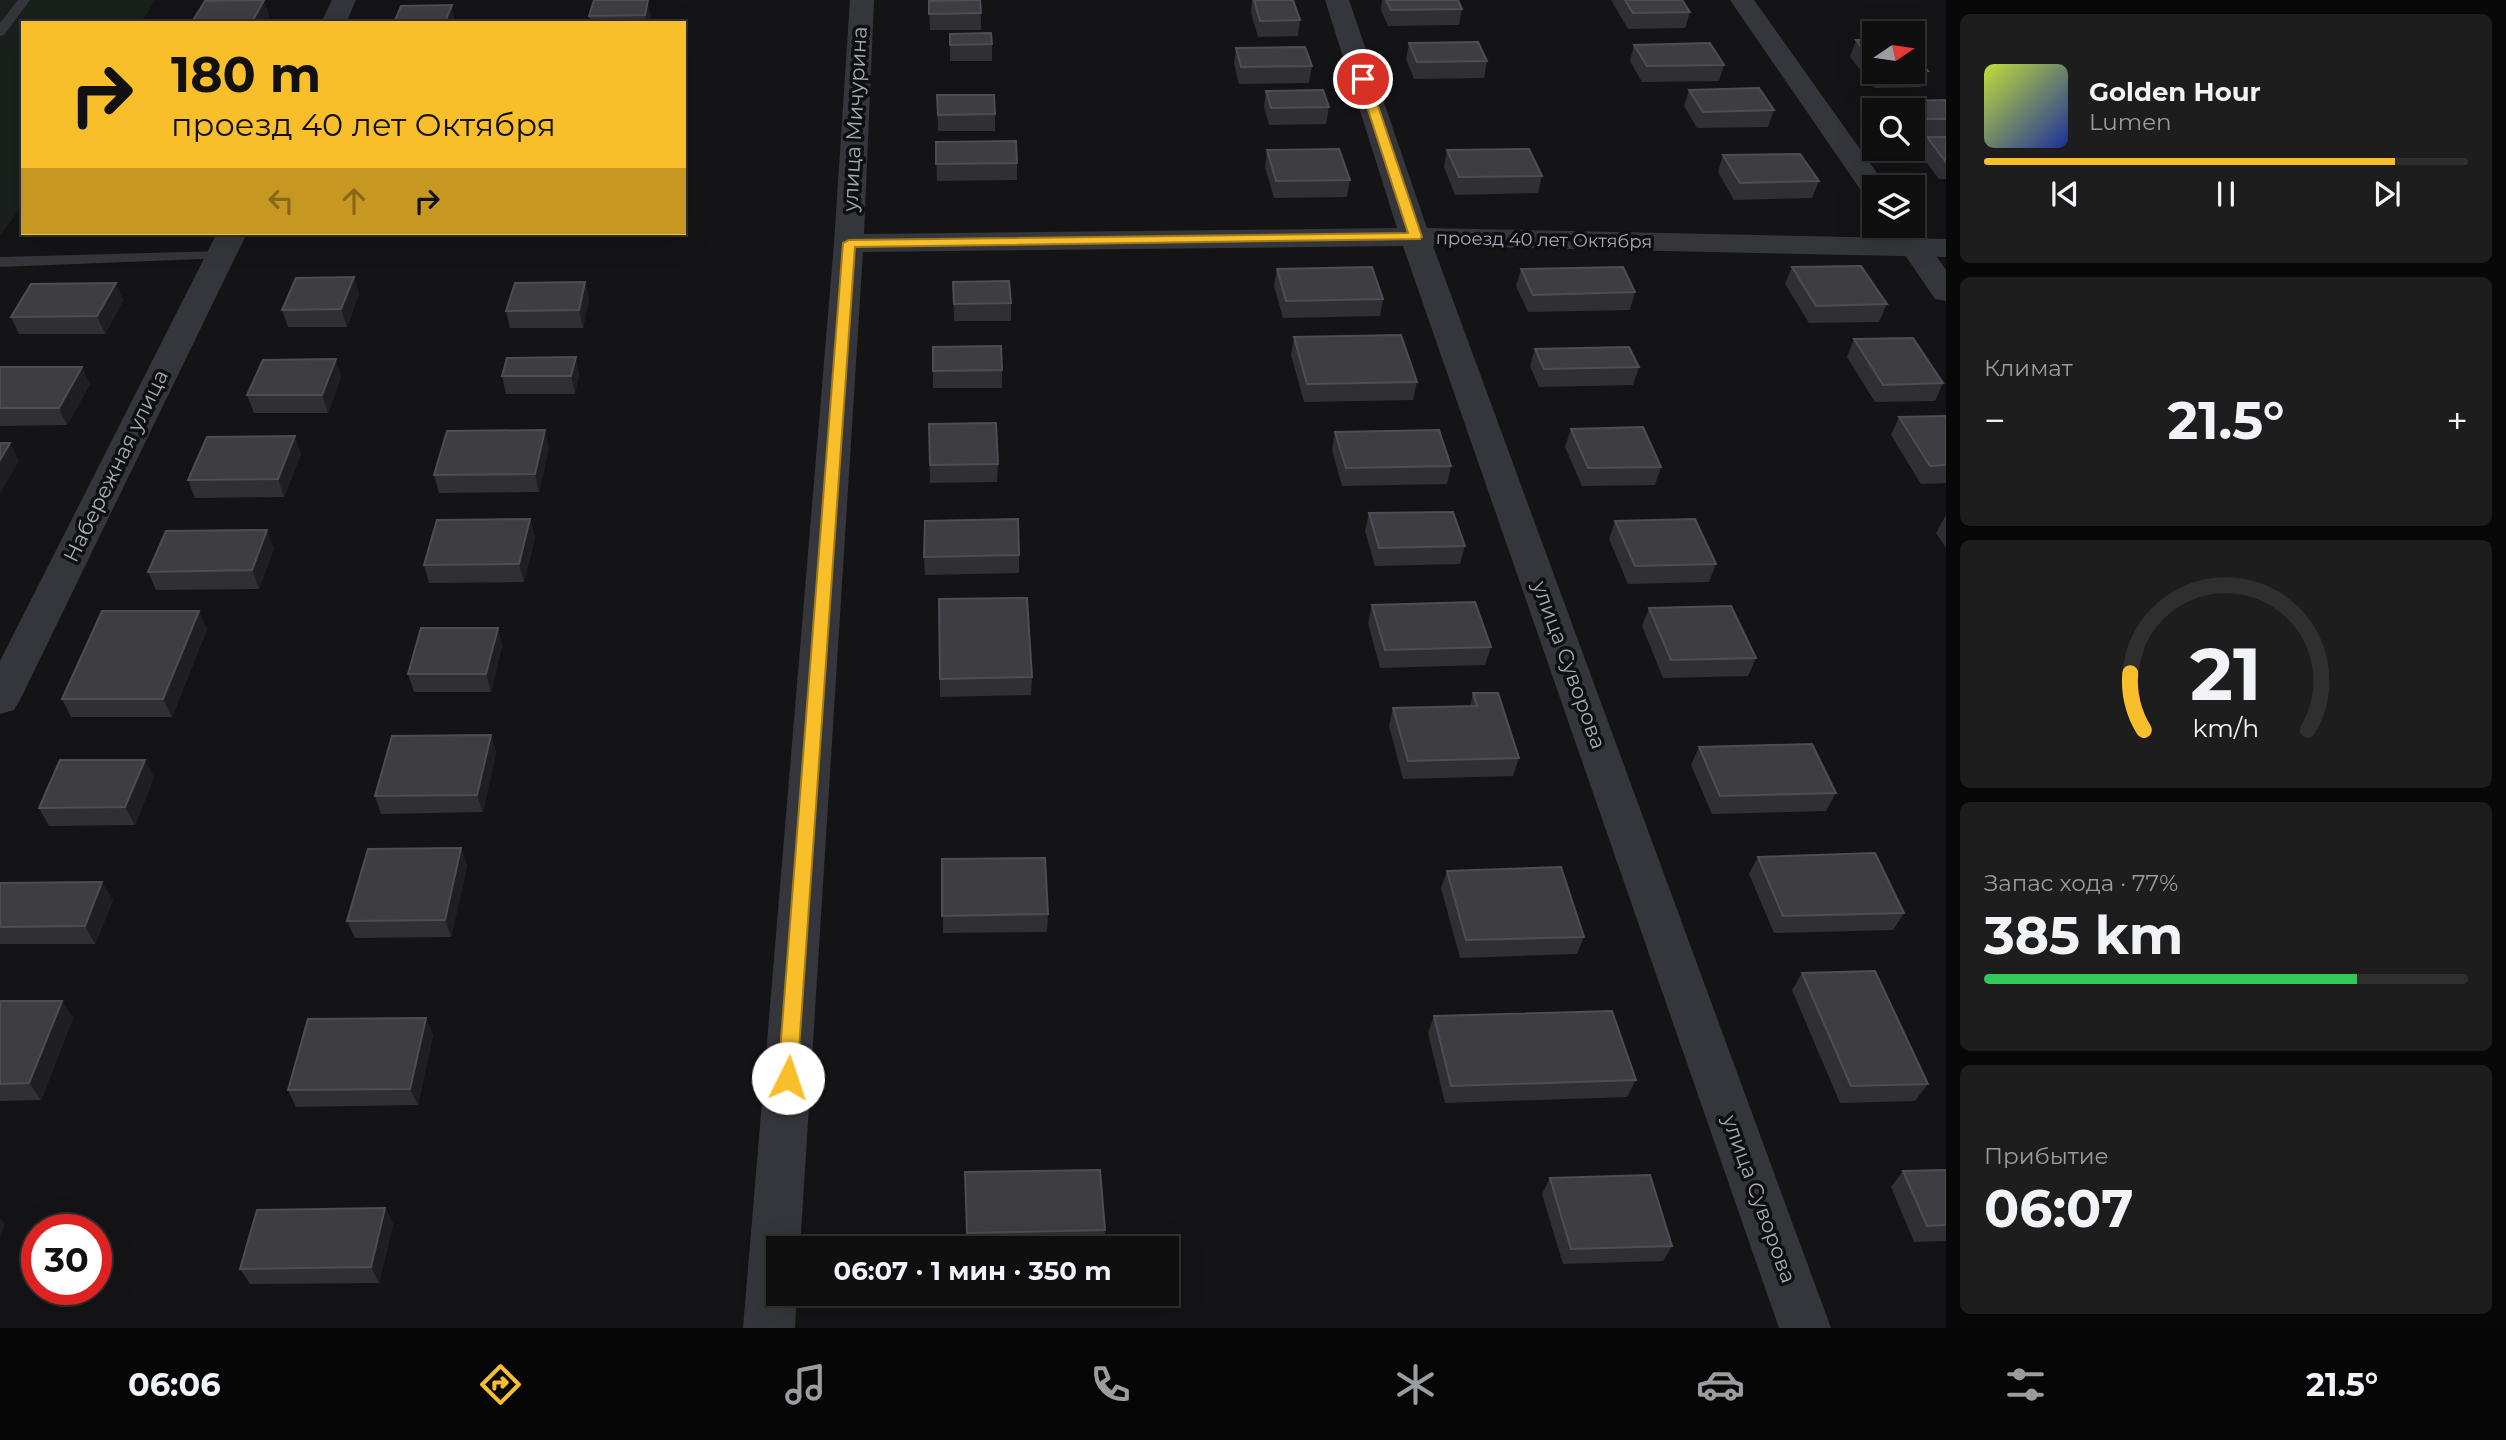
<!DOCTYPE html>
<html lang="ru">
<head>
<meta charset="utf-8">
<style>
  :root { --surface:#0f0f10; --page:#1d1d1e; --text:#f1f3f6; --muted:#9b9c9f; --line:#2f2f30; --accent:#f9bf2a }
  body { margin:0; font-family:Montserrat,sans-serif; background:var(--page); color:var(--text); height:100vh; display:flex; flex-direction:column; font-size:26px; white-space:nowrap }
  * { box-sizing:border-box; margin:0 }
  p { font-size:23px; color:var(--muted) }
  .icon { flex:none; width:38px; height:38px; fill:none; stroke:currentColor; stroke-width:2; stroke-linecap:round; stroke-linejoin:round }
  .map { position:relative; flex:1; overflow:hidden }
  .side { display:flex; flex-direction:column; gap:14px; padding:14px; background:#080809; width:560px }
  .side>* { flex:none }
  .top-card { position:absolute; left:21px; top:21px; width:665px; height:214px; border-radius:0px; box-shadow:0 7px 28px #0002,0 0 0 2px var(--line); background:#f9bf2a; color:#111; overflow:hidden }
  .needle { width:46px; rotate:77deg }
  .buttons { position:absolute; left:1862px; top:21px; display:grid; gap:14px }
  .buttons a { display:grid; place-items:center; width:63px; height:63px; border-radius:0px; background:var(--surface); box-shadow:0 7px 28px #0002,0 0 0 2px var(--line); font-size:35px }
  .speed { position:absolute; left:21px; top:1214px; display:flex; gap:14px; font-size:35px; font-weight:700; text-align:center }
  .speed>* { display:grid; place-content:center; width:91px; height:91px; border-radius:50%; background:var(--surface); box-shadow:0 7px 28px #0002,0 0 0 2px var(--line); line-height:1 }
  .speed .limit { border:10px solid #d22; background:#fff; color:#111 }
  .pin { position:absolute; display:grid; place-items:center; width:60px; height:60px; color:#fff; margin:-30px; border:4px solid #fff; border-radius:50%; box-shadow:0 2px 7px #0007 }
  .me { position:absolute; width:77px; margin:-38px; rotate:4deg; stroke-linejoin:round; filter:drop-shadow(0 0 5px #0008) }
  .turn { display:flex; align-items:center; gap:24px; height:147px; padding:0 35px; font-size:32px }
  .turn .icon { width:91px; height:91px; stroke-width:2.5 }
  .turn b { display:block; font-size:49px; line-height:60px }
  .lanes { display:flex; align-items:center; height:66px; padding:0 35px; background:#0003; justify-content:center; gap:35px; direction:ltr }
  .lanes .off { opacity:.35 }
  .big { font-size:52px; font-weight:700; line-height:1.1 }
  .side .card { flex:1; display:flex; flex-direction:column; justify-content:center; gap:10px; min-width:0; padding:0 24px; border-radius:10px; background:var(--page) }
  .side .dial { align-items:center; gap:0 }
  .dial svg { height:182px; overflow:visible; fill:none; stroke:var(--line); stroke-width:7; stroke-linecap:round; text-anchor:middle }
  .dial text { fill:var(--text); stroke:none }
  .song { display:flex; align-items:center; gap:21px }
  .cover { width:84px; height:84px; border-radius:10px; background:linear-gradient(135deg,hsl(70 70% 55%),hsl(230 70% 35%)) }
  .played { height:7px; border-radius:4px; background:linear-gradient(90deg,var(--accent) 85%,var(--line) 85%) }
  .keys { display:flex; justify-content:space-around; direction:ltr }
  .heat { display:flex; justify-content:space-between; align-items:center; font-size:38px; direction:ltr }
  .charge { height:10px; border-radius:5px; background:linear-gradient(90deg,#34c759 77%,var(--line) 0) }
  .trip { position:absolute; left:766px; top:1236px; width:413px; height:70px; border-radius:0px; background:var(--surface); box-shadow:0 7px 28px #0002,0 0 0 2px var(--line); font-weight:700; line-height:70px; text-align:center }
  .menu { display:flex; height:112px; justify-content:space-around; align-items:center; background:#060606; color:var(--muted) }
  .menu .icon { width:49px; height:49px }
  .menu .active { color:var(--accent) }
  .menu b { font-size:32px; color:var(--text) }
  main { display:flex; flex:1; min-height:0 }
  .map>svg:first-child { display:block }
</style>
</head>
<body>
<main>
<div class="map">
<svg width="1946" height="1328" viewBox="0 0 1946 1328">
  <rect width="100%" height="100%" fill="#141416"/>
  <polygon fill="#1a211c" points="0,0 155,0 141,23 23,23 23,204 0,236"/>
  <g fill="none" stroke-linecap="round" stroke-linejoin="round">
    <g fill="#35363b" fill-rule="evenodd">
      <polygon points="18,0 30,0 4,35 0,36 0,23"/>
      <polygon points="222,251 227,252 229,255 227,258 0,267 0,257"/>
    </g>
    <g fill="#35363b" fill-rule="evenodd">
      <polygon points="332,0 356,0 346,23 321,23"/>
      <polygon points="850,0 874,0 864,234 1397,228 1325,0 1349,0 1427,228 1946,239 1946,257 1433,246 1831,1328 1779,1328 1403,246 863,252 800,1248 779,1248 779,1293 797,1293 795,1328 743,1328 834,243"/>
      <polygon points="217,233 247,233 20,700 14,710 0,714 0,661"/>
    </g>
    <g fill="#35363b" fill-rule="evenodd">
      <polygon points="1730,0 1754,0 1887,187 1874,187 1874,198 1864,195"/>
      <polygon points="1913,223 1946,270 1946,301 1935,299 1885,226 1913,226"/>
    </g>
  </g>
  <g fill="#303034">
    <polygon points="264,0 269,16 265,23 192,23 192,22"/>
    <polygon points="594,0 651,16 649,23 591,23 589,16"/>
    <polygon points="1252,0 1293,0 1300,20 1298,36 1258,37 1251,13"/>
    <polygon points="1382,0 1458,0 1462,9 1459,25 1388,26 1381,10"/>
    <polygon points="1611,0 1682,0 1690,12 1685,28 1628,29"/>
    <polygon points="929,1 981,13 981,30 930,30"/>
    <polygon points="950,34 992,44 992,61 950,61"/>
    <polygon points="1856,40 1874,40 1874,72 1913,72 1913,53 1928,71 1921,87 1875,88 1850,57"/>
    <polygon points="1409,43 1487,61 1484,78 1414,79 1406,59"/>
    <polygon points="1634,45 1724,65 1719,81 1642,82 1630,61"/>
    <polygon points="1236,48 1312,66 1309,83 1239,84 1234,64"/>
    <polygon points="1689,90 1774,110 1768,127 1697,128 1684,106"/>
    <polygon points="1266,91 1329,107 1326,124 1269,125 1264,107"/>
    <polygon points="937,95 995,114 995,131 938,131"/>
    <polygon points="1946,100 1946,136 1913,136 1913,110 1900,110 1904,101"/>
    <polygon points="1927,137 1946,137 1946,179 1939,179 1920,154"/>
    <polygon points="936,142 1017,163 1017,180 937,181"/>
    <polygon points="1267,150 1350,180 1347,197 1274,198 1265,167"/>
    <polygon points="1447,150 1542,176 1538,193 1455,195 1444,167"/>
    <polygon points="1723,155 1819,181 1812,198 1734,200 1718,172"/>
    <polygon points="1792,267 1887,304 1879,322 1809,323 1785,284"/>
    <polygon points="1277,269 1383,299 1380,316 1283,318 1274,286"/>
    <polygon points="1521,269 1635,292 1630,310 1528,312 1516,286"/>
    <polygon points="354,277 359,294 347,327 288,327 282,310"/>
    <polygon points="585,282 589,299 583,328 510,328 506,311"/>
    <polygon points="953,282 1011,303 1011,321 954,321"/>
    <polygon points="116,283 123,301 105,334 19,334 11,317"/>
    <polygon points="1294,337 1417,382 1413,400 1304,402 1291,355"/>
    <polygon points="1854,339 1943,383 1935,401 1875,402 1847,357"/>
    <polygon points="933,347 1002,370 1002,388 933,388"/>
    <polygon points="1535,349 1639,367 1633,385 1539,387 1530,366"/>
    <polygon points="576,357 579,375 575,394 506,394 502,376"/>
    <polygon points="0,367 90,384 67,425 0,426"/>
    <polygon points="341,377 328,413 254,413 247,395"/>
    <polygon points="1946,416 1946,483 1921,484 1891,435 1899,417"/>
    <polygon points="929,424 998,464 997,482 930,483"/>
    <polygon points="1571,429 1661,467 1655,485 1582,486 1565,447"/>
    <polygon points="1335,432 1451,466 1447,484 1342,486 1332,450"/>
    <polygon points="549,448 539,492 439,493 434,475"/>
    <polygon points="301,454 284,497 195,498 188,480"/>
    <polygon points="1369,513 1465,546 1460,564 1375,566 1365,531"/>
    <polygon points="1946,515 1946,548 1936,533"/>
    <polygon points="530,519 535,537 524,582 429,583 424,565"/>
    <polygon points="1615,521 1716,564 1709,582 1628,584 1609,539"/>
    <polygon points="274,548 259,589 156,590 148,572"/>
    <polygon points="1019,555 1019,573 925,575 924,557"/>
    <polygon points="939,599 1032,677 1031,695 940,697"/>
    <polygon points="1372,605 1491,647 1485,665 1380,668 1368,623"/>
    <polygon points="1649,608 1756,658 1748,676 1663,678 1642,626"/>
    <polygon points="498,628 502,646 491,692 414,692 408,674"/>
    <polygon points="207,629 172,717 71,717 62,699"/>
    <polygon points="1473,693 1519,758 1513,776 1403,779 1389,726 1393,708 1470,706"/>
    <polygon points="491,735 496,753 483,812 381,814 375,796"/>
    <polygon points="1699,747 1836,793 1826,811 1712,814 1691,765"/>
    <polygon points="154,777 135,825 49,826 39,808"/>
    <polygon points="461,848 467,866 451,937 355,938 347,921"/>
    <polygon points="1758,857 1904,913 1893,930 1774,933 1749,874"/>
    <polygon points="942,859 1048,914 1047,932 943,933"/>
    <polygon points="1447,871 1584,937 1577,954 1460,958 1441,888"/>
    <polygon points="0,883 113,900 95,944 0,944"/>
    <polygon points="1802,973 1928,1084 1915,1101 1840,1103 1792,990"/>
    <polygon points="0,1001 73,1018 41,1100 0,1101"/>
    <polygon points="1434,1016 1636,1080 1627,1097 1445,1103 1428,1033"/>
    <polygon points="433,1035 418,1105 296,1107 288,1090"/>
    <polygon points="1946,1170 1946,1241 1914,1242 1891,1187 1903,1171"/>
    <polygon points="965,1172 1105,1230 1104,1246 967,1248"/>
    <polygon points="1550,1178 1672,1246 1663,1261 1563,1264 1542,1194"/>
    <polygon points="385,1208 393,1224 379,1283 250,1284 240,1269"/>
  </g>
  <g fill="#1f1f22">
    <polygon points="264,0 269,16 265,23 252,23 252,22"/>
    <polygon points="648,0 651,16 649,23 646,23 645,15"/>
    <polygon points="452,5 455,22 455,23 445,23"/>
    <polygon points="354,277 359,294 347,327 341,309"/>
    <polygon points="585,282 589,299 583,328 579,310"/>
    <polygon points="116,283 123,301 105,334 97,316"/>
    <polygon points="576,357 579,375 575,394 571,376"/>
    <polygon points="336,359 341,377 328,413 322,395"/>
    <polygon points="82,367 90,384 67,425 59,408"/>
    <polygon points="545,430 549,448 539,492 535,474"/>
    <polygon points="295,436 301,454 284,497 278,479"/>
    <polygon points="10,443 19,461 0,494 0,460"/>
    <polygon points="530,519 535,537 524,582 519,564"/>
    <polygon points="267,530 274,548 259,589 252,570"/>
    <polygon points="199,611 207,629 172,717 163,699"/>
    <polygon points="498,628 502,646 491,692 486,674"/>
    <polygon points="491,735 496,753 483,812 477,795"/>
    <polygon points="145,760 154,777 135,825 125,807"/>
    <polygon points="461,848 467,866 451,937 445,920"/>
    <polygon points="102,882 113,900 95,944 85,926"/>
    <polygon points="62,1001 73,1018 41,1100 29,1083"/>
    <polygon points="426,1018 433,1035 418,1105 410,1089"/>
    <polygon points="385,1208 393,1224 379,1283 371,1267"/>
    <polygon points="0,1218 5,1224 0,1238"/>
  </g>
  <g fill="#3d3d42" stroke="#4d4e54" stroke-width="2">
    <polygon points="264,0 252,22 192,22 205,1"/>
    <polygon points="594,0 648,0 645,15 589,16"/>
    <polygon points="980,0 981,13 929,14 929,1"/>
    <polygon points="1254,0 1293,0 1300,20 1260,21"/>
    <polygon points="1386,0 1458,0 1462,9 1391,10"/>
    <polygon points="1625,0 1682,0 1690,12 1633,13"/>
    <polygon points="452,5 445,22 394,23 401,6"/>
    <polygon points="991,33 992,44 950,45 950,34"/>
    <polygon points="1856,40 1874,40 1874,63"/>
    <polygon points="1478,42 1487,61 1417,62 1409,43"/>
    <polygon points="1710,43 1724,65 1647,66 1634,45"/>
    <polygon points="1305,47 1312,66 1241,67 1236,48"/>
    <polygon points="1913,53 1928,71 1913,71"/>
    <polygon points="1759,88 1774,110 1703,112 1689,90"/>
    <polygon points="1323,90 1329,107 1271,108 1266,91"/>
    <polygon points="937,95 994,95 995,114 938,115"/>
    <polygon points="1946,100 1946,119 1919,119 1913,112 1913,110 1911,110 1904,101"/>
    <polygon points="1927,137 1946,137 1946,162"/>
    <polygon points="1016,141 1017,163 936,164 936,142"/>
    <polygon points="1339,149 1350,180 1276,181 1267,150"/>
    <polygon points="1529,149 1542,176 1459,177 1447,150"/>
    <polygon points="1800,154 1819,181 1740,183 1723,155"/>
    <polygon points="1861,266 1887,304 1816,306 1792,267"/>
    <polygon points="1372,267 1383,299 1286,301 1277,269"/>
    <polygon points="1623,267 1635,292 1533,295 1521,269"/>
    <polygon points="354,277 341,309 282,310 296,278"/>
    <polygon points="1009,281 1011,303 954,304 953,282"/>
    <polygon points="585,282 579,310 506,311 515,283"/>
    <polygon points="116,283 97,316 11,317 31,284"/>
    <polygon points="1401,335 1417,382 1307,384 1294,337"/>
    <polygon points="1913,338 1943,383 1883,385 1854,339"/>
    <polygon points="1001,346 1002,370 933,371 933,347"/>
    <polygon points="1629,347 1639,367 1544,369 1535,349"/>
    <polygon points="576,357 571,376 502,376 507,358"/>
    <polygon points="336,359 322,395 247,395 263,360"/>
    <polygon points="0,367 82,367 59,408 0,408"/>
    <polygon points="1946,416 1946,465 1930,466 1899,417"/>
    <polygon points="996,423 998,464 930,465 929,424"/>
    <polygon points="1643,427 1661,467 1588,468 1571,429"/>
    <polygon points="545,430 535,474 434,475 447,431"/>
    <polygon points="1439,430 1451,466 1346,468 1335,432"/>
    <polygon points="295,436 278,479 188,480 207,437"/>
    <polygon points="0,443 10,443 0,460"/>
    <polygon points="1453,512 1465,546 1379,548 1369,513"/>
    <polygon points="530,519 519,564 424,565 437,520"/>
    <polygon points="1018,519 1019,555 924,557 925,521"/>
    <polygon points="1695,519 1716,564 1635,566 1615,521"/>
    <polygon points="267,530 252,570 148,572 166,531"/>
    <polygon points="1027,598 1032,677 940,679 939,599"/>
    <polygon points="1475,602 1491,647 1385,650 1372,605"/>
    <polygon points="1731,606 1756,658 1671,660 1649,608"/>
    <polygon points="102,611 199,611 163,699 62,699"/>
    <polygon points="421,628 498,628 486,674 408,674"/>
    <polygon points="1473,693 1498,693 1519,758 1408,761 1393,708 1477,706"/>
    <polygon points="491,735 477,795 375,796 392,736"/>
    <polygon points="1812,744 1836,793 1720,796 1699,747"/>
    <polygon points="60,760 145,760 125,807 39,808"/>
    <polygon points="461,848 445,920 347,921 368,849"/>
    <polygon points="1875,853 1904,913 1783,916 1758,857"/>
    <polygon points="1045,858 1048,914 942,916 942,859"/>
    <polygon points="1561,867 1584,937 1466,940 1447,871"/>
    <polygon points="102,882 85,926 0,927 0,883"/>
    <polygon points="1875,971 1928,1084 1851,1086 1802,973"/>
    <polygon points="0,1001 62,1001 29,1083 0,1084"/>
    <polygon points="1612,1011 1636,1080 1451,1086 1434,1016"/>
    <polygon points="426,1018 410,1089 288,1090 308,1019"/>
    <polygon points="1100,1170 1105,1230 967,1233 965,1172"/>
    <polygon points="1946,1170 1946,1225 1927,1226 1903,1171"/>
    <polygon points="1650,1175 1672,1246 1571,1249 1550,1178"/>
    <polygon points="385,1208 371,1267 240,1269 257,1210"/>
  </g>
  <polygon fill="#f9bf2a" stroke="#a27c1b" stroke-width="2" points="1360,77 1369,79 1422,237 1420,239 855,247 797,1078 794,1084 788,1086 781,1084 778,1078 843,243 849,240 1408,233 1358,79"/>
  <g text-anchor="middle" stroke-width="7" stroke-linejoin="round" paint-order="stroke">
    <g font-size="18" fill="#a6aab7" stroke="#0f0f11">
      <text transform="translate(1544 240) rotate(1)" y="6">проезд 40 лет Октября</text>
    </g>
    <g font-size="21" fill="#a6aab7" stroke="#0f0f11">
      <text transform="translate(855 119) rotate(-87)" y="7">улица Мичурина</text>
      <text transform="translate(116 466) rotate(-64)" y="7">Набережная улица</text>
      <text transform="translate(1569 665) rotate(70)" y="7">улица Суворова</text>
      <text transform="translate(1759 1199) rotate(70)" y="7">улица Суворова</text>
    </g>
  </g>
</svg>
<div class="buttons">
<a><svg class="needle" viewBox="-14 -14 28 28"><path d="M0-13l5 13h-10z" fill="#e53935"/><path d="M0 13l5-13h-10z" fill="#9b9c9f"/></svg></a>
<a><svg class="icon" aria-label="search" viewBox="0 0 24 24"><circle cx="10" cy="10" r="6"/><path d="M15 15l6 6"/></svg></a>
<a><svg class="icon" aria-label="layers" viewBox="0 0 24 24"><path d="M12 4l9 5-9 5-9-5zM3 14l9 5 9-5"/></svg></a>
</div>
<div class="speed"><div class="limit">30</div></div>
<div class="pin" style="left:1363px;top:79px;background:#d93025"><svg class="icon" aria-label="arrive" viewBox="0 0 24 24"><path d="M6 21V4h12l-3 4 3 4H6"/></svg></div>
<svg class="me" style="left:788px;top:1078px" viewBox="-20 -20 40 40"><circle r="19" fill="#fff"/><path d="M0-13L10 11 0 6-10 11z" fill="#f9bf2a"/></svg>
<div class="trip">06:07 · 1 мин · 350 m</div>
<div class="top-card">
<div class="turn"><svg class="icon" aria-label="right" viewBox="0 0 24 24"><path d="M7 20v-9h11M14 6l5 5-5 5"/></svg><div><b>180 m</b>проезд 40 лет Октября</div></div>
<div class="lanes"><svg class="icon off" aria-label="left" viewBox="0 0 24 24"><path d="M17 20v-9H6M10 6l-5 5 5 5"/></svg><svg class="icon off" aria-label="ahead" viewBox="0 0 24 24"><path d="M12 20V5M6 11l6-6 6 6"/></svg><svg class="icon" aria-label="right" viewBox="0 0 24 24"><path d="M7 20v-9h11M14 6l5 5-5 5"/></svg></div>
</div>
</div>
<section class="side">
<div class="card">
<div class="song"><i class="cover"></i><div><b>Golden Hour</b><p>Lumen</p></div></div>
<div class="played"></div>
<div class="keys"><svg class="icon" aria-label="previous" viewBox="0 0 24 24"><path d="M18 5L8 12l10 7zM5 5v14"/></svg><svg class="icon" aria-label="pause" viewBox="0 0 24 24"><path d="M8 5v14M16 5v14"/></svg><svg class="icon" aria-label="next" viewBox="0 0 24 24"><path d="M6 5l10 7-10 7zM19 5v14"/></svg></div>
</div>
<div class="card"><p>Климат</p>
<div class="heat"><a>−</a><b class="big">21.5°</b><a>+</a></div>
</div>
<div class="card dial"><svg viewBox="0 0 100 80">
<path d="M14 69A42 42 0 1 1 86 69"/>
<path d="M14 69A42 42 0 0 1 8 44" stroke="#f9bf2a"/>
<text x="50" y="56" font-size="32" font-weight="700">21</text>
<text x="50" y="72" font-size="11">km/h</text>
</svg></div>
<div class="card"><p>Запас хода · 77%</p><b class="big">385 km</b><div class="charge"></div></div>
<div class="card"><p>Прибытие</p><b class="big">06:07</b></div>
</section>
</main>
<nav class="menu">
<b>06:06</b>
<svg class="icon active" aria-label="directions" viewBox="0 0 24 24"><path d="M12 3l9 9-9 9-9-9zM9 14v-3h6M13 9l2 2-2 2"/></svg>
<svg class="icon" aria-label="music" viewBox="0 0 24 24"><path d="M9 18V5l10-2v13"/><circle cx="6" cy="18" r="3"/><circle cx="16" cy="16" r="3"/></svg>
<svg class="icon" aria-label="phone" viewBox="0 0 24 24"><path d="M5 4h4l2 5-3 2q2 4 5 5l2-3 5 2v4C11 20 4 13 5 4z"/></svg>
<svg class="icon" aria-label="climate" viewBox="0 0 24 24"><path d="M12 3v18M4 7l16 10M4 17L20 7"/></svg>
<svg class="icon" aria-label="car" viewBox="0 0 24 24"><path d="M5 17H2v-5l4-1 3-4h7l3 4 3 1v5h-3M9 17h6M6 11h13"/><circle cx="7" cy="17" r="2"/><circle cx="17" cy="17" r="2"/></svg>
<svg class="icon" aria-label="filters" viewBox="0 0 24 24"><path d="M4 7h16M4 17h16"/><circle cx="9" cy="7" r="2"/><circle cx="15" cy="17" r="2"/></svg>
<b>21.5°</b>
</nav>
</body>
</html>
